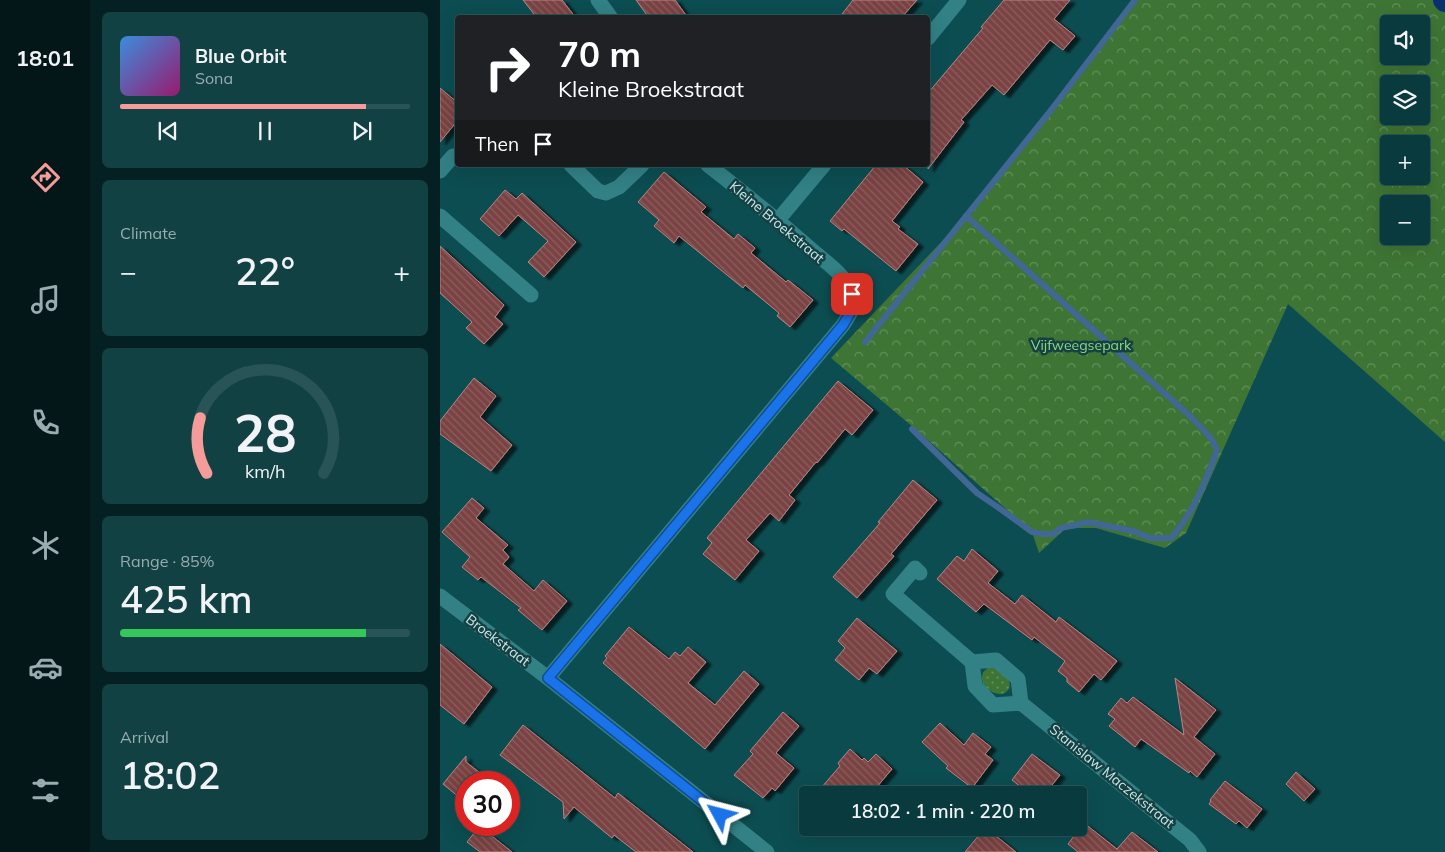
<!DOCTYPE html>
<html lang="en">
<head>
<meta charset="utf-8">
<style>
  :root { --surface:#093a3d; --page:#124144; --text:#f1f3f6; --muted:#99adb0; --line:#295457; --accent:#f59b9a }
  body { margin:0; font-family:Mulish,sans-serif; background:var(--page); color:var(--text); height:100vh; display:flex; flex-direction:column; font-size:19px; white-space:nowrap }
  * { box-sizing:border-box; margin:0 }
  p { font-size:16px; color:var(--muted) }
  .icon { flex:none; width:28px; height:28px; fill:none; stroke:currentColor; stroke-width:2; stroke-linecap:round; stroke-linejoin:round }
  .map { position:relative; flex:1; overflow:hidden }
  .drawer { display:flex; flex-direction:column; gap:12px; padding:12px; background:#052022; width:350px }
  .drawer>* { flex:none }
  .banner { position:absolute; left:15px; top:15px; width:475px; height:152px; border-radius:5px; box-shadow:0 5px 20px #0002,0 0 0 1px var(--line); background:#202124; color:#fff; overflow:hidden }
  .controls { position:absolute; left:940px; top:15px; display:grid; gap:10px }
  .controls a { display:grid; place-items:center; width:50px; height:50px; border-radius:5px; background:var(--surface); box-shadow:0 5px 20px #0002,0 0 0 1px var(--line); font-size:25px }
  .speed { position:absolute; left:15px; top:771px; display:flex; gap:10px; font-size:25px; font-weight:700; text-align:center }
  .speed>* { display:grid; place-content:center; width:65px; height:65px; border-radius:50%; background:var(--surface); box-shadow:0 5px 20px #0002,0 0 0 1px var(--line); line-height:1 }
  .speed .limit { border:8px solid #d22; background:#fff; color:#111 }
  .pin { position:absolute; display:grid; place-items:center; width:42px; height:42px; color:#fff; margin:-21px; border-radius:10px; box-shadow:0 2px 8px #0006 }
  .me { position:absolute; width:55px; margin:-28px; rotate:308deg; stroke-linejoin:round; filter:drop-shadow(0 0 4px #0008) }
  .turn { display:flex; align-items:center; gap:18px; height:105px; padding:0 20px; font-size:22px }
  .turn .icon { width:65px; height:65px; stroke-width:2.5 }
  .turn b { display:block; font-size:35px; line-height:42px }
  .then { display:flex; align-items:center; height:48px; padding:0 20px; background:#0003; gap:10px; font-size:19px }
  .big { font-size:38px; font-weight:600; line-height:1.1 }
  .drawer .tile { flex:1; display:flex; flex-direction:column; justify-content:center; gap:8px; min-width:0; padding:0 18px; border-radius:8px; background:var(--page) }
  .drawer .dial { align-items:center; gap:0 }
  .dial svg { height:130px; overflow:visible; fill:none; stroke:var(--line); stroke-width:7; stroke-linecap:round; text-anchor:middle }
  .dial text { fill:var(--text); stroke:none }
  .song { display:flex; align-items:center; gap:15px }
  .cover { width:60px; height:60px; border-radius:8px; background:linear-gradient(135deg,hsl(210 70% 55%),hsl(320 70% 35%)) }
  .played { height:5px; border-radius:2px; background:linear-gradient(90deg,var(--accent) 85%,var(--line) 85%) }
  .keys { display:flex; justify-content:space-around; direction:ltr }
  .heat { display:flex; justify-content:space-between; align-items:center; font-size:28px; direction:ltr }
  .charge { height:8px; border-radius:4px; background:linear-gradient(90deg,#34c759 85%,var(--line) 0) }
  .trip { position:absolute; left:359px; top:786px; width:288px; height:50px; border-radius:5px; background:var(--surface); box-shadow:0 5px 20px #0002,0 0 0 1px var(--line); font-weight:600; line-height:50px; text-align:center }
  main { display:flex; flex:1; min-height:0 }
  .tab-bar { display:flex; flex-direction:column; width:90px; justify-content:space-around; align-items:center; background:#041718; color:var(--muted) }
  .tab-bar .icon { width:35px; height:35px }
  .tab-bar .active { color:var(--accent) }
  .tab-bar b { font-size:22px; color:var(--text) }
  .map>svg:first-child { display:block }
</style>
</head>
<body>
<main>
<nav class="tab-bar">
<b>18:01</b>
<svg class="icon active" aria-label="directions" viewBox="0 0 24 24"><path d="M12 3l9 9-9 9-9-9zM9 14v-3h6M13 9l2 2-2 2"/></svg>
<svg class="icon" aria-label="music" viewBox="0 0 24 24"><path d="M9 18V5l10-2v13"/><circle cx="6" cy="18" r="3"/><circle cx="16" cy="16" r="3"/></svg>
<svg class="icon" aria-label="phone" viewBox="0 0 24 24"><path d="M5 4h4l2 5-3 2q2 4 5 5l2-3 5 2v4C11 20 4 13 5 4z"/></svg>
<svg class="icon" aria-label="climate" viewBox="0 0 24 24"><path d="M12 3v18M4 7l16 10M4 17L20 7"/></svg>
<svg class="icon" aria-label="car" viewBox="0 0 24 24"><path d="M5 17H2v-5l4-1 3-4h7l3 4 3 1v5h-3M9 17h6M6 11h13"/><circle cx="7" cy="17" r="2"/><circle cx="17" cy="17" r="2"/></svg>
<svg class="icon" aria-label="filters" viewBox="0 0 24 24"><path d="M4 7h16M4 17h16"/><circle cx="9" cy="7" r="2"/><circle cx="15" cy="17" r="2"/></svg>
</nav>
<section class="drawer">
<div class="tile">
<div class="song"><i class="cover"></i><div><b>Blue Orbit</b><p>Sona</p></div></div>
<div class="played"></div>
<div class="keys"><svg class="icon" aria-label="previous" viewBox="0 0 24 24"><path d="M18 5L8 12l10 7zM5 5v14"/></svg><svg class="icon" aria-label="pause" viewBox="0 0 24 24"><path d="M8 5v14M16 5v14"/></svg><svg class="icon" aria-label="next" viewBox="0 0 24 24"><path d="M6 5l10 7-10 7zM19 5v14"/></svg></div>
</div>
<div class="tile"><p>Climate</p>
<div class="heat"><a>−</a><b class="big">22°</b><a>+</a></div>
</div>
<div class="tile dial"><svg viewBox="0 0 100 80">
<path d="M14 69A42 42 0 1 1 86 69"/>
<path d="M14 69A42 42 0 0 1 10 35" stroke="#f59b9a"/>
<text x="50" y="56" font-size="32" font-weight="700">28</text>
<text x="50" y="72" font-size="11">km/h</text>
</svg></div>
<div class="tile"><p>Range · 85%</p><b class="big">425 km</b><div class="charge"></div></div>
<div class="tile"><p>Arrival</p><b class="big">18:02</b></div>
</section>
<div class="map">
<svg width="1005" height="852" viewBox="0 0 1005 852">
  <defs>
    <pattern id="grass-dots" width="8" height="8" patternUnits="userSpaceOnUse" patternTransform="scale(1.25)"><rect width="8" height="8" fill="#3f7534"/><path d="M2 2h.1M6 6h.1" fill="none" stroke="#628f5b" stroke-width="1.8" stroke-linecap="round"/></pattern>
    <pattern id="park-crowns" width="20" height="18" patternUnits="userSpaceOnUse" patternTransform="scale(1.25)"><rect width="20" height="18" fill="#3f7534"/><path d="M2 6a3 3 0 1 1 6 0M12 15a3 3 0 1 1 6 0" fill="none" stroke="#628f5b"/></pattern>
    <pattern id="building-back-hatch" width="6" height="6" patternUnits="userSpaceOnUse" patternTransform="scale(1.25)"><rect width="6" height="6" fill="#7a4343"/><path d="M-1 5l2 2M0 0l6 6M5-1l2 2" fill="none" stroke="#8b5e5e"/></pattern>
    <filter id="shadow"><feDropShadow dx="5.5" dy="3" stdDeviation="1" flood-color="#0009"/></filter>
  </defs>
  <rect width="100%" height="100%" fill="#0c4d51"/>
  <path fill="url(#grass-dots)" d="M550,667C559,669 578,683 566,692C556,701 528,678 550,667Z"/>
  <path fill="url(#park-crowns)" fill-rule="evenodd" d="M695,0H1005V442L848,304L746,533L725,548L656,528H638L624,530L599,553L592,532L473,427L391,358L526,216L608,114ZM949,24H981V56H949ZM949,84H981V116H949ZM949,144H981V176H949ZM949,204H981V236H949Z"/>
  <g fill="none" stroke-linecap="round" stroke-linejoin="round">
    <g stroke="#416794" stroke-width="6">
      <polyline points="425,342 608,114 695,0"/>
      <path d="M472,429L537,493L559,508L592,532L603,534H613L621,528L648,522L693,531L710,538H731C753,513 766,481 777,450L771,438L750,416L526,216"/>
    </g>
    <polyline stroke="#092f6f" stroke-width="22" points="1004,0 1005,1"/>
  </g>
  <g fill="url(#building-back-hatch)" stroke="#bf8281" filter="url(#shadow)">
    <polygon points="83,0 122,0 136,18 97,18"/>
    <polygon points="196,0 235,0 248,18 209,18"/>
    <polygon points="413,0 477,0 461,18 399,18"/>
    <polygon points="564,0 630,0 614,19 635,36 623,50 610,40 564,95 552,85 521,120 524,122 488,169 488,93 543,28 541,27"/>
    <polygon points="0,88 18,103 18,120 0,142"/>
    <polygon points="436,165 463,165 483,182 452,221 460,227 458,229 478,244 456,271 404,229 402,231 390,221"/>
    <polygon points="224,172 266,207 261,212 294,239 298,234 315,248 311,253 346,282 348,280 373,300 350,327 337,316 339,313 305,285 303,288 239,236 234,243 214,226 219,220 198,202"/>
    <polygon points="65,190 76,199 82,193 136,242 104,277 88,262 108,241 78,215 59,236 40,219"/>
    <polygon points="0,246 64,305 55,317 63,324 44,344 26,328 32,322 0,293"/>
    <polygon points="34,378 56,396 40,417 72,445 51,471 0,434 0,421"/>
    <polygon points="398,381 433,410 412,435 405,429 377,463 376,462 349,495 355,500 339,521 330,513 306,540 319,551 295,580 263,554 272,543 267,538"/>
    <polygon points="473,480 497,500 451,554 454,556 417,598 393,577 440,523 438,522"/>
    <polygon points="32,498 44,508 36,518 68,545 63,550 69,557 63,564 94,591 103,580 127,601 102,630 78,610 81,608 41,577 38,580 22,567 30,557 2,532"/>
    <polygon points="532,549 558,571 548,583 575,604 582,595 616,622 619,617 677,661 661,680 654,674 639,692 627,682 627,678 618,671 625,661 594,637 592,640 544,604 536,612 497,579 517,556 524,561"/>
    <polygon points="417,618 457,651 437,674 429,668 419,680 395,660 405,648 398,641"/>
    <polygon points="189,627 229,659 235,652 240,656 248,647 266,662 248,683 275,705 304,671 319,684 265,749 163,663 167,658 165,656"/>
    <polygon points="0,644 52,687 24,724 0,705"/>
    <polygon points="735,678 776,710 754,737 775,754 757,777 750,771 749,773 701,739 695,747 669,726 675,719 668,714 681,698 687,703 693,697 744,735"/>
    <polygon points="343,712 359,726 336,753 354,768 335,791 332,788 323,798 294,775 313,754 310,751"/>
    <polygon points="500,723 524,745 533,733 551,747 545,754 553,760 532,788 506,768 508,766 482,742"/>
    <polygon points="83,725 175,798 178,793 253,852 196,852 174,835 172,838 134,807 124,819 123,802 60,755"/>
    <polygon points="410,749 422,760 424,758 428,762 436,754 452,769 430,795 375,795 400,766 398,763"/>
    <polygon points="592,754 620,775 604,795 591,795 572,780"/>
    <polygon points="26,756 26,762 52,782 26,782 26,803 3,784"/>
    <polygon points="856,772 875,789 864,801 846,784"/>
    <polygon points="785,781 822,809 807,828 799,821 796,824 769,804 771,801 770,800"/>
    <polygon points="644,823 677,849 692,832 718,852 638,852 628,844"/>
    <polygon points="39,827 53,837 72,852 40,852 27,842"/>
    <polygon points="545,828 546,828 576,852 525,852"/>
  </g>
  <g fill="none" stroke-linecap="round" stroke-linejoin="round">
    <g stroke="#328185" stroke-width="15">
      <polyline points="158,0 171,18"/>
      <polyline points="488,38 519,0"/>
      <polyline points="131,165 158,191 166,193 179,187 202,165"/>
      <polyline points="0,171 13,156"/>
      <polyline points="0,216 91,295"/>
      <polyline points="338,220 384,165"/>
      <polyline points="480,573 475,568 453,594 532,662"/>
      <polyline points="0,596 108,678 327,852"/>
      <path d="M108,678L403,325C409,315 417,305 412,293C405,275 387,263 373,251C339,221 304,193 268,165"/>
      <polyline points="581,703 553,705 535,686 532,662 556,660 578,679 581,703 750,840 759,852"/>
    </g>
  </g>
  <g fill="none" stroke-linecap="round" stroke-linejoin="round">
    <g stroke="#114b97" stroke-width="12">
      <path id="route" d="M280,815L108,678L403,325C410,313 415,308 412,294"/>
    </g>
    <use href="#route" stroke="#1a73e8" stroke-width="9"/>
  </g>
  <g text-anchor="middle" stroke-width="5" stroke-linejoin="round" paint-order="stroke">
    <g font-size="14" fill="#c5e9eb" stroke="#174043">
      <text transform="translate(337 222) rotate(40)" y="5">Kleine Broekstraat</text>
      <text transform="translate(58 640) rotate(37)" y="5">Broekstraat</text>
      <text transform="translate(672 776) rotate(39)" y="5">Stanislaw Maczekstraat</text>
    </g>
    <g font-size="14" fill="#8bd97c" stroke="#174043">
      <text x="641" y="350">Vijfweegsepark</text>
    </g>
  </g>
</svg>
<div class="controls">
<a><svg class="icon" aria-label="sound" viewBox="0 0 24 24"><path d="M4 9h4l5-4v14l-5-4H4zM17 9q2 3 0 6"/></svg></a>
<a><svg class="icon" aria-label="layers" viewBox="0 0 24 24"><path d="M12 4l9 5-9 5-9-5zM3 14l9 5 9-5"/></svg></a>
<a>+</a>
<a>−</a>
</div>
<div class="speed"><div class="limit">30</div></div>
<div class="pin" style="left:412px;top:294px;background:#d93025"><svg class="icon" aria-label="arrive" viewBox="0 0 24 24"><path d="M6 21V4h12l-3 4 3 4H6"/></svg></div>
<svg class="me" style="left:280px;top:815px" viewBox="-20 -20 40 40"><path d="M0-17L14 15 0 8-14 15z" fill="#1a73e8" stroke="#fff" stroke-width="4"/></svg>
<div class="trip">18:02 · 1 min · 220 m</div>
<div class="banner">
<div class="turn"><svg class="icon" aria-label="right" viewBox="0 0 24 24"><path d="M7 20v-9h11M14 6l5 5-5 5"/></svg><div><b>70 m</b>Kleine Broekstraat</div></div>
<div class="then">Then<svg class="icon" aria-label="arrive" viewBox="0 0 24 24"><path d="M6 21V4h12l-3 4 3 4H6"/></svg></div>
</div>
</div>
</main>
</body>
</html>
